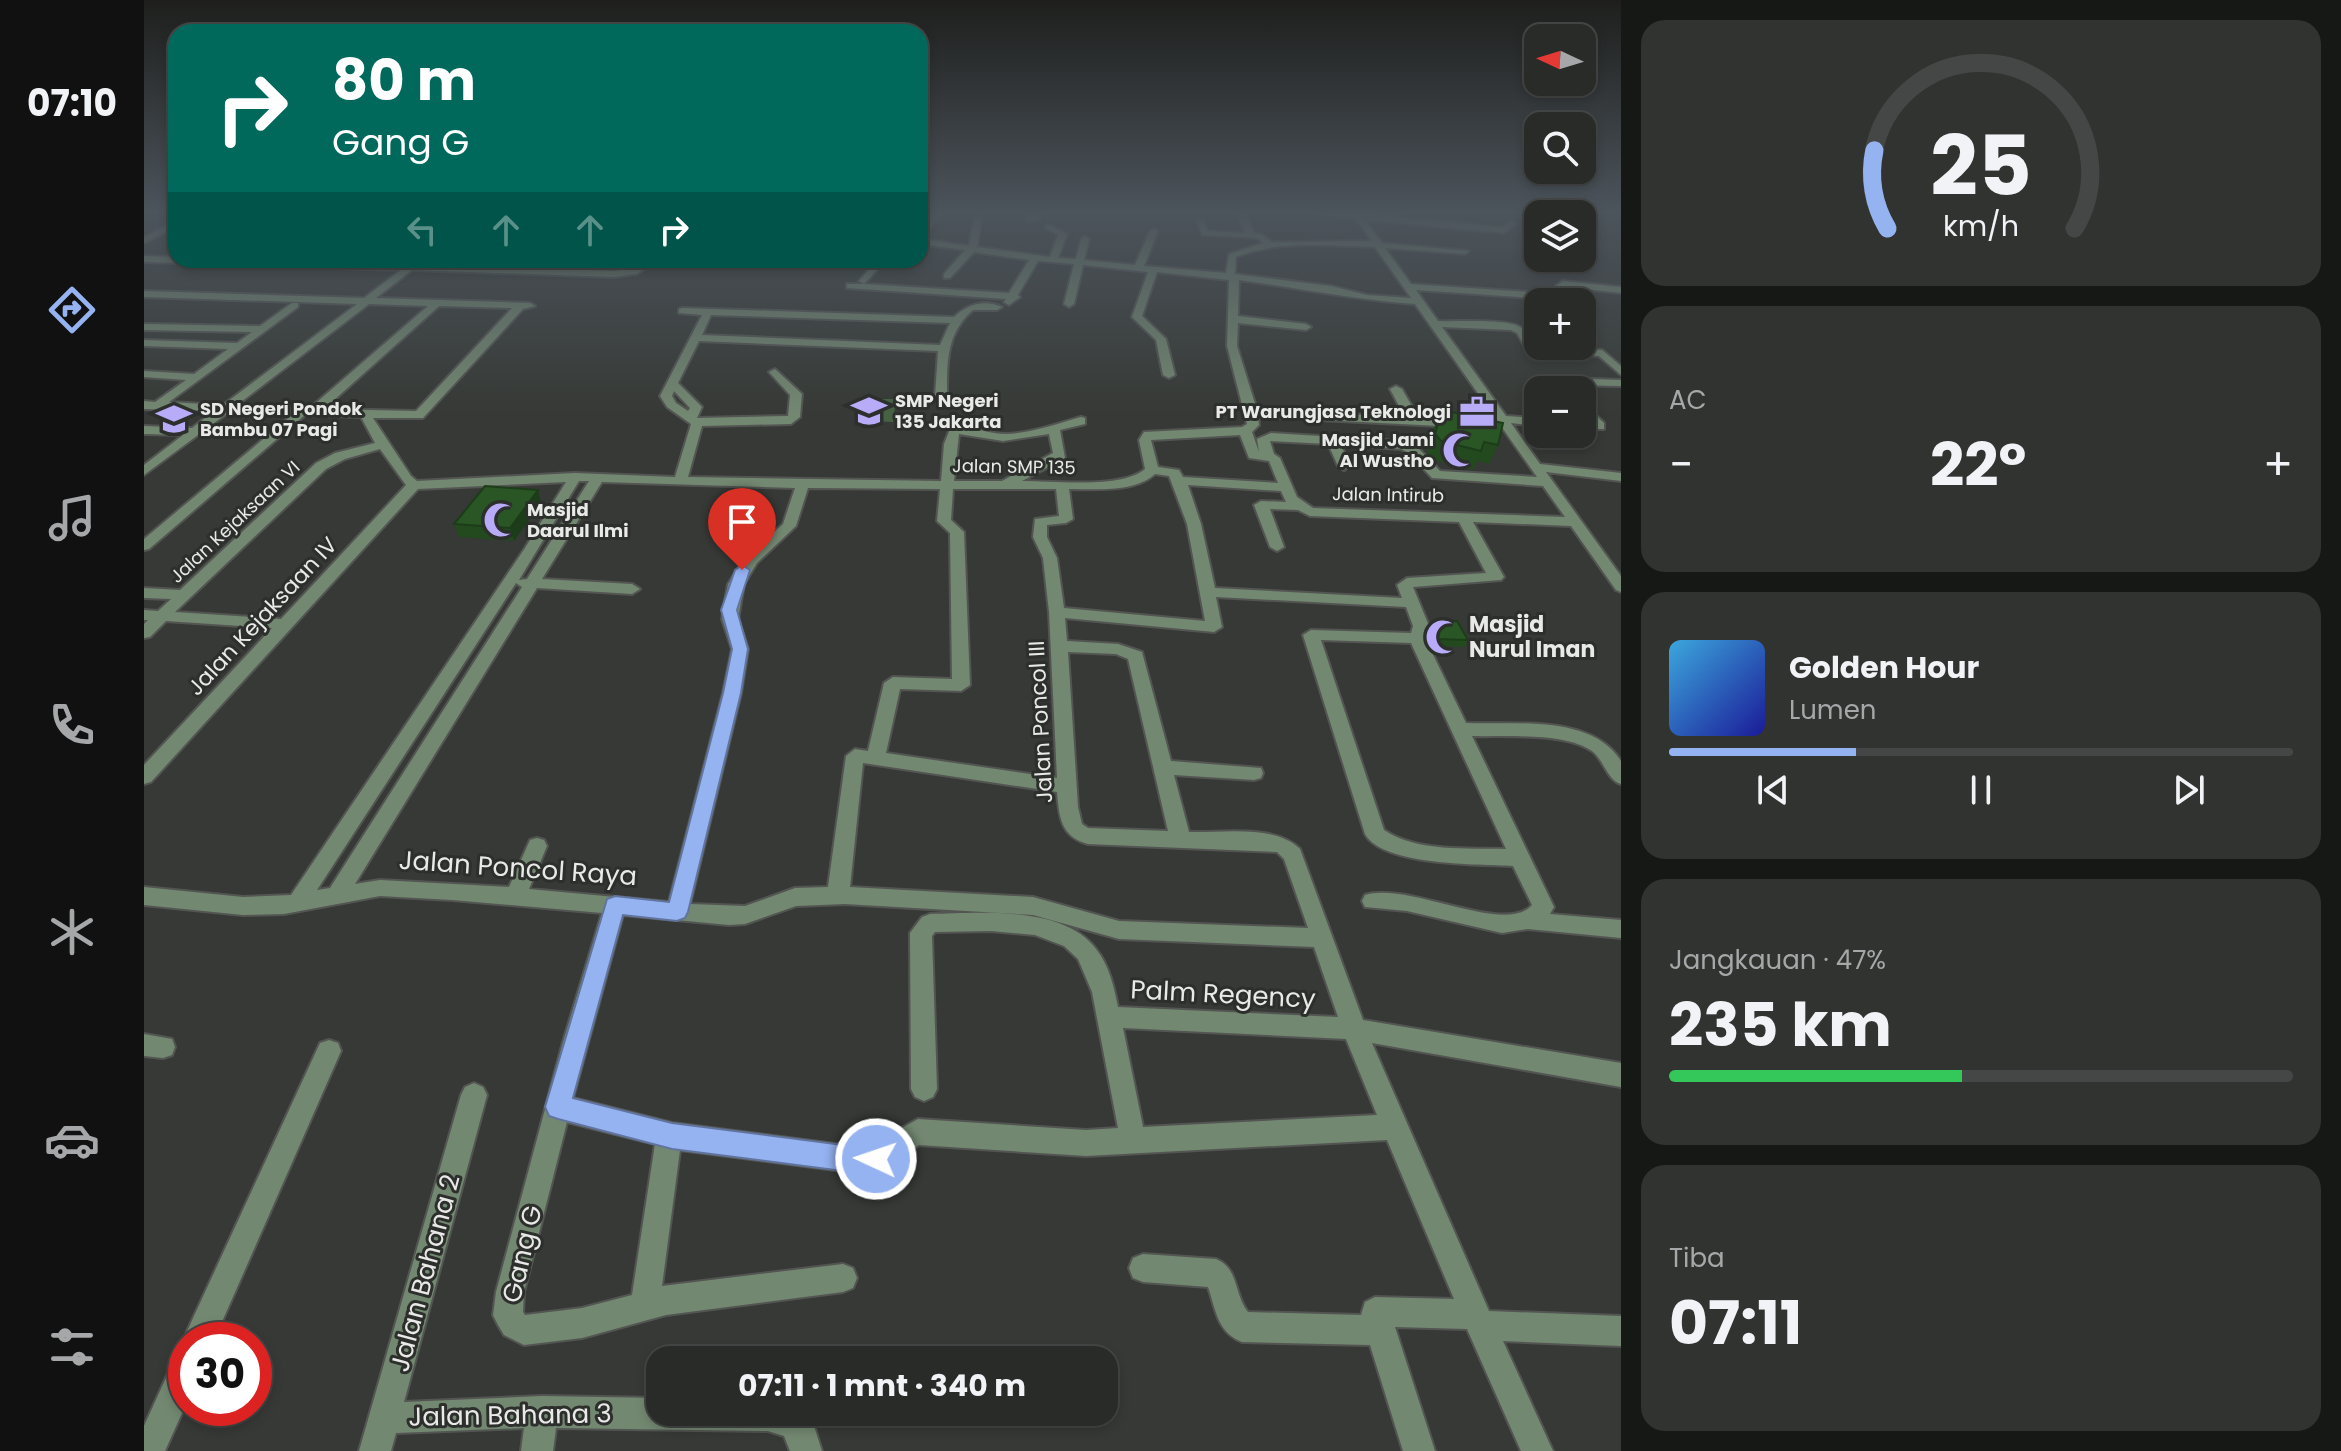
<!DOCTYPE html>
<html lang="id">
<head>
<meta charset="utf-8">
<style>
  :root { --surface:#282b28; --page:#303330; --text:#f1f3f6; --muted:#a5a7a8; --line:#444745; --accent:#95b2f1 }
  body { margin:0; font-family:Poppins,sans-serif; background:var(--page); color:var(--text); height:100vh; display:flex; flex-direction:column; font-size:30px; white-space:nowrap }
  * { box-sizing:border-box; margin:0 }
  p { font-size:26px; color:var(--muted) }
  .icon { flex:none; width:44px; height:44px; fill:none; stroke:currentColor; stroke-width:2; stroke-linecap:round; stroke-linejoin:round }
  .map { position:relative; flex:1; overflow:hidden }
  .panel { display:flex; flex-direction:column; gap:20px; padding:20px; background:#161816; width:720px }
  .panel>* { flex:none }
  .banner { position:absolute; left:24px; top:24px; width:760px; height:244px; border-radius:24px; box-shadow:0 4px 12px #0003,0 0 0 2px var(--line); background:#00695c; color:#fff; overflow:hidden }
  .needle { width:52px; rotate:274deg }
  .fabs { position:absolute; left:1380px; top:24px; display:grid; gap:16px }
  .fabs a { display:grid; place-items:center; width:72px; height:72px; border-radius:16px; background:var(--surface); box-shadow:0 4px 12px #0003,0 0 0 2px var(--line); font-size:40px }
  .speed { position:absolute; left:24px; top:1322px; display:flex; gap:16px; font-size:40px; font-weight:700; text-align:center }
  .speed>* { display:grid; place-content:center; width:104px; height:104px; border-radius:50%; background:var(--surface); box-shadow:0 4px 12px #0003,0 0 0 2px var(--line); line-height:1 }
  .speed .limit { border:12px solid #d22; background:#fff; color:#111 }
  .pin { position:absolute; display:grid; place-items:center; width:68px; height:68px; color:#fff; margin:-82px -34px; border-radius:50% 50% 50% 0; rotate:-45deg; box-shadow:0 0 8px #0007 }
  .pin .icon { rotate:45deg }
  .me { position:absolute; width:88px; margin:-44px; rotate:273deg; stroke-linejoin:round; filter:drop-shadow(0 0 6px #0008) }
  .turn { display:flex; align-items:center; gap:28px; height:168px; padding:0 32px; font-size:36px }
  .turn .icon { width:104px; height:104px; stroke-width:2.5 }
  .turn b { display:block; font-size:56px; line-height:68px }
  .lanes { display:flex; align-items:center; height:76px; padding:0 32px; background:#0003; justify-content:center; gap:40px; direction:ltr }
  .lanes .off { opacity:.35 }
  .big { font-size:60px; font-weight:700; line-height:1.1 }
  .panel .card { flex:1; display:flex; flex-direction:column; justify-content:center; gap:12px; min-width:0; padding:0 28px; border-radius:24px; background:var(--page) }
  .panel .dial { align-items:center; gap:0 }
  .dial svg { height:208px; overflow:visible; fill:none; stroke:var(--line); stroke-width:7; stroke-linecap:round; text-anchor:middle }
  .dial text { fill:var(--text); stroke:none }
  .song { display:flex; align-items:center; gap:24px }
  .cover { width:96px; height:96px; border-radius:12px; background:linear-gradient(135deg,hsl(200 70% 55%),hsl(240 70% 35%)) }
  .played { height:8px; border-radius:4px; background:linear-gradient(90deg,var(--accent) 30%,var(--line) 30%) }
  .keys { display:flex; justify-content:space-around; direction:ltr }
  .heat { display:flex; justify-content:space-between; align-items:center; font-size:44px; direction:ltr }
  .charge { height:12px; border-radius:6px; background:linear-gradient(90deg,#34c759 47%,var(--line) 0) }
  .trip { position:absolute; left:502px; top:1346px; width:472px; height:80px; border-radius:24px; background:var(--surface); box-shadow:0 4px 12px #0003,0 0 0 2px var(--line); font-weight:700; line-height:80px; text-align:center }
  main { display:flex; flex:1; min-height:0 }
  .menu { display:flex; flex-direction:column; width:144px; justify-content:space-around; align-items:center; background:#101110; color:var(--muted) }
  .menu .icon { width:56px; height:56px }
  .menu .selected { color:var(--accent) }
  .menu b { font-size:36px; color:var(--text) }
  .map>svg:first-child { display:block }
</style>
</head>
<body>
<main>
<nav class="menu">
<b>07:10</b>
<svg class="icon selected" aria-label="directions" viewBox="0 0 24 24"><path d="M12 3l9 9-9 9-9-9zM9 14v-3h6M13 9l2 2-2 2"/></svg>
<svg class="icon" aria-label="music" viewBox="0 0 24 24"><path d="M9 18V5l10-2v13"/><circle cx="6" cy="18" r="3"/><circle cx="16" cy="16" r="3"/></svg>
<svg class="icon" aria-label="phone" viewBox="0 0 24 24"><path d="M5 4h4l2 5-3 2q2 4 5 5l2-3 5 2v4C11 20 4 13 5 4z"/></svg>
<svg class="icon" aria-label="climate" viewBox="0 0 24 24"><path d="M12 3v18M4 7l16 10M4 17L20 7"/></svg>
<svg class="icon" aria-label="car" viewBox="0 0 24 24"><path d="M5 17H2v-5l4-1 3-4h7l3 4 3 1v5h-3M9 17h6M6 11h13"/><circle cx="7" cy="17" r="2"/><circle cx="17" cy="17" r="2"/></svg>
<svg class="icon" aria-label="filters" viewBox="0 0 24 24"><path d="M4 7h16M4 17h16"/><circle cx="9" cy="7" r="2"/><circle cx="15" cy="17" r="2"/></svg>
</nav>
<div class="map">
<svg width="1477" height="1451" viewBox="0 0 1477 1451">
  <rect width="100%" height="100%" fill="#363935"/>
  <polygon fill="#466242" points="724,399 752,399 749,422 720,421"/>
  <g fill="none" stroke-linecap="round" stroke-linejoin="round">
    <g stroke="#535552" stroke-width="4">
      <g id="minor">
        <path d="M789,213H797L779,239L825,246L830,219L834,217L838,219L833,247L906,257L914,235L901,228L904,224L923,234L914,258L932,259L937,239L941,236L945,239L940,260L991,265L1006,231L1010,228L1014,231L1000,266L1082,273L1085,254L1119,243L1113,238L1058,235L1053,220H1059L1064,231L1101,233L1093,213H1101L1110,233L1118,234L1128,242L1228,241L1212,219L1169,213H1216L1358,227L1367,222L1371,224L1360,233L1221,220L1238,243L1325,251L1321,254L1241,248L1267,284L1416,294L1412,286L1419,281L1477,287V293L1422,287L1427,296L1417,300L1272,290L1294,321C1312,322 1365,318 1378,328C1385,333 1388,343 1394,346L1458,350L1477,366V375L1455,356L1382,349L1373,333L1367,330L1298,327L1362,416L1394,418V426L1367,423L1396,464L1477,473V481L1402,472L1477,576V592L1472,590L1427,526L1329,522L1360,577L1357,580L1269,587L1285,626L1281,638L1322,723C1370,725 1447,714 1477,761V784C1463,780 1460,760 1448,751C1420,732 1361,737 1328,736L1410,907L1406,914L1477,920V938L1384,929L1358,933L1263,911L1221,907L1218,901L1221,895C1264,881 1361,936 1388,905L1369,866C1335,864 1239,866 1221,834L1159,635L1167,630L1267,633L1269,626L1262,607L1072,597L1078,627L1070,632L921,618L923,641L974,644L998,652L1027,761L1117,768L1119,773L1117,778L1110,780L1030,775L1045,832C1079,833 1131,824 1156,849L1219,1020L1477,1063V1087L1228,1043L1345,1311L1477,1316V1346L1359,1341L1409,1451H1377L1323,1329L1251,1327L1291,1451H1259L1226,1345L1098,1342C1073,1332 1072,1310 1064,1287L999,1282L989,1278L985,1268L989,1258L999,1254L1072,1259C1095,1268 1090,1295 1104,1312L1217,1315L1221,1302L1231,1297L1310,1299L1243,1140L942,1156L775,1145L745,1165L722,1174L536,1150L518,1286L699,1264L709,1268L713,1278L709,1288L699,1292L522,1315L438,1338L380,1345L360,1335L354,1325L349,1315L352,1292L419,1042L458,913L308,900L236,896L140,914L99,915L0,905V887L99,897L147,895L381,548L422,482L274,489L7,782L0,784V765L128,628L22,621L6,637L0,638V624L4,620H0V610L14,611L27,599L0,598V588L36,590L172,463L191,453L231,443L217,417L161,415L5,549L0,550V539L148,415L85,412L0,475V465L39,435L0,434V426L48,428L70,411L0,409V401L11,402L42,380L0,377V371L50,374L84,349L0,346V340L93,343L108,332L0,330V324L116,326L148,303H154V307L25,402L79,405L213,304L0,297V291L220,298L257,270L0,262V256L32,257V260L268,263L470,271C487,270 498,260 513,260L493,274L470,277L268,270L232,298L386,303L391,306L379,309L279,418H229L267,476L273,481L431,473L531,477L547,424L523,407L516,396L558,315L535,313V309L539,308L810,317C823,304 841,299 858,307L853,310H829C802,333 803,363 803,396L797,399L791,396L794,351L555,341L534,383L558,407L553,418L644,416L646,395L625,372L631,369L658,394L656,417L647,424L558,426L544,477L797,481L800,444L806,429C825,424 842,434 862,434C888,433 912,424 937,417L941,418V424L916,430L921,458L878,481C909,481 978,489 1001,469L995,440L1000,432L1098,427L1103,424L1083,346L1085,280L1013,272L998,316L1022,339L1031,375L1025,378L1019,375L1012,340L988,317L1004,272L939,265L930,304L925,307L920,304L930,264L894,261L874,295L876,297L865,305L860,302L862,299L703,288V284H720L715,281L733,260H742L720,284L865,293L885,260L830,252L806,278H800V274L821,250L776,244V231ZM1180,245L1231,247L1267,298L1223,295L1187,286L1091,274L1092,257C1121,245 1149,245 1180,245ZM1095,280C1154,288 1212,300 1271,304L1393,477L1296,471L1274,448L1258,441L1127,433L1113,439L1115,452L1108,432L1115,425L1114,417L1317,427L1323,423L1317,419L1274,417L1258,389L1252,386L1246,389L1261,417L1113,410L1093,346L1094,323L1162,330L1167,327L1162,324L1094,316ZM225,304L284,306L166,408L93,405ZM295,306L368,308L272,411L180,409ZM567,315L806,323L796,345L558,335ZM530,391L546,408L544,411L532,403L528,396ZM815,434L859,441L905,434L909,453L858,481H810ZM1096,435L1105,458L1125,461L1134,483L1039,477L1035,470L1014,467L1007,440ZM1126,441L1184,444L1194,466L1200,470L1206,466L1197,445L1257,449L1265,453L1288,478L1399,486L1421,517L1169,508L1153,497L1136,458L1130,454ZM236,449L262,485L137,619L31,612L182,469L201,459ZM1011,474L1025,476L1043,524L1061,621L920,608L913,558L903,537V525L922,523L929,519L925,489C951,489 990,493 1011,474ZM435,481H445L383,579L375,580ZM458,482L651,488L639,524L602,557L584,584L578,619L588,649L579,693L525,902L385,889L403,846L400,840L393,838L386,840L365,887L236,880L211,884L393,588L488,594L496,589L488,584L398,579ZM1044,485L1137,491L1142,502L1117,501L1110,505L1126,547L1133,551L1140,547L1126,509L1154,510L1166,516L1315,522L1342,573L1263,578L1253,585L1258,598L1071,588L1057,524ZM664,488L796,489L793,521L806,533L808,679L749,677L740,683L724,751L711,749L702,756L684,887L651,888L601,906L546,904L597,693L604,649L594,619L600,584L613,563L652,526ZM809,489H912L915,516L891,519L889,537L899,558L905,612L913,778L742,753L756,689L817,691L826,685L820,532L807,520ZM372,583L378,587L186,888L173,890ZM1177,640L1267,643L1362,849C1325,848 1271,852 1240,830ZM924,652L972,654L984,659L1024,831L944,828L938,824L934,807ZM719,763L913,792C915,817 917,837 944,844L1133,852L1140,859L1164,928L975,921L889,897L706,887ZM701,904L889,915L975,939L1170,947L1194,1017L974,1007C970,987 965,965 952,949C919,905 835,913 786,914L778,917L766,933L767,1089L771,1097L780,1101L789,1097L793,1089L788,936L791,932L847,931L891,935L920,946L934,959L948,992L974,1128L942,1130L774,1119L722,1148L528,1123L429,1098L479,915L585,925L601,924L652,906ZM979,1028L1202,1039L1233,1115L999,1127ZM423,1122L511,1144L488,1295L438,1308L381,1315L379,1312L380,1292Z"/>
        <polygon points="879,213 889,216 897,213 896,219 884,222"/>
        <polygon points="29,222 32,222 32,227 0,243 0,237"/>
        <polygon points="1415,378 1477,380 1477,386 1424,385 1429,390 1417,390 1409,381"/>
        <polygon points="1438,402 1460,423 1460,429 1438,429 1438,421 1446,422 1438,413"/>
        <polygon points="0,1034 28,1039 31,1047 28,1055 19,1058 0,1056"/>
        <polygon points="185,1040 194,1043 197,1051 70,1340 42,1340 42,1345 40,1340 44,1329 176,1043"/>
        <polygon points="330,1083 339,1087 343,1095 260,1402 398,1396 516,1398 516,1412 661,1412 669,1423 678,1451 646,1451 640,1436 624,1431 412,1428 409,1451 377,1451 380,1428 252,1433 247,1451 215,1451 317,1095 321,1087"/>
        <polygon points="42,1354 42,1404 21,1451 0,1451 0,1426 31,1358"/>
      </g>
    </g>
    <use href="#minor" fill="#738871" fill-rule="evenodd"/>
  </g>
  <g fill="#234a1f">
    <polygon points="1298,410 1354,445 1345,464 1333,461 1329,470 1289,460 1283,453 1290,428"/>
    <polygon points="394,490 397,503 370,541 315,537 310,524"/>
    <polygon points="1291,621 1324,640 1321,647 1288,646 1284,638"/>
  </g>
  <polygon fill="#1d3c19" points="394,490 397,503 370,541 366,528"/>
  <g fill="#295624" stroke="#1d3c19" stroke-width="2">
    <polygon points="1298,410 1359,423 1354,445 1340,442 1337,451 1297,441 1291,434"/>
    <polygon points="341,486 394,490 366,528 310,524"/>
    <polygon points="1291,621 1313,621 1324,640 1292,639 1288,631"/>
  </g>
  <linearGradient id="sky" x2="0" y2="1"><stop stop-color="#1e1f1d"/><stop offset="0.51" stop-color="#4c545c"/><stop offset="1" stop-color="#4c545c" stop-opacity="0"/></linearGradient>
  <rect width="1477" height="416" fill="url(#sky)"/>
  <polygon fill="#95b2f1" stroke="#61749d" stroke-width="2" points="598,565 606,570 593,610 604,649 597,693 544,912 541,918 533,921 479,915 429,1098 528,1123 722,1148 732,1146 741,1150 745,1159 741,1169 722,1174 528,1149 414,1119 405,1116 401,1107 463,899 471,896 525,902 579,693 588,649 577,610 591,570"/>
  <defs>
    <g id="school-bare" transform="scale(2.76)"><path d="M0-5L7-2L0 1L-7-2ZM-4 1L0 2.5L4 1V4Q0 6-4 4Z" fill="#b8abf7" stroke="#2c2f2b" stroke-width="2.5" paint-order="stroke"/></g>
    <g id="office-bare" transform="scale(2.76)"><path d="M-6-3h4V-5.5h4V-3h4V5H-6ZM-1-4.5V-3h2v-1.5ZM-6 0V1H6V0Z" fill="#b8abf7" stroke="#2c2f2b" stroke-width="2.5" paint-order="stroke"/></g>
    <g id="mosque-bare" transform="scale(2.76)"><path d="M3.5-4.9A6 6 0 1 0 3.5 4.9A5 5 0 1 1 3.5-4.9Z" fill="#b8abf7" stroke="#2c2f2b" stroke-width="2.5" paint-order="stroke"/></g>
  </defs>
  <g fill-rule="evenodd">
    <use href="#school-bare" x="725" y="411"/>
    <use href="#office-bare" x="1333" y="412"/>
    <use href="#school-bare" x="30" y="419"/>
    <use href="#mosque-bare" x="1316" y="450"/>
    <use href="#mosque-bare" x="357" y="520"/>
    <use href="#mosque-bare" x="1299" y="637"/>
  </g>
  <g text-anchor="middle" stroke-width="6" stroke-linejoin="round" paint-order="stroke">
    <g font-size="18" font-weight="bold" fill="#e9eae8" stroke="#2c2f2b" text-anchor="start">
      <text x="751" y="407">SMP Negeri<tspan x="751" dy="21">135 Jakarta</tspan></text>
      <text x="56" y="415">SD Negeri Pondok<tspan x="56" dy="21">Bambu 07 Pagi</tspan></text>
      <text x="1307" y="418" text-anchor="end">PT Warungjasa Teknologi</text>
      <text x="1290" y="446" text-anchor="end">Masjid Jami<tspan x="1290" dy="21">Al Wustho</tspan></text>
      <text x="383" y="516">Masjid<tspan x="383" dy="21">Daarul Ilmi</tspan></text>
    </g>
    <g font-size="18" fill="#e9eae8" stroke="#2c2f2b">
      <text transform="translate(870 467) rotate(1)" y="6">Jalan SMP 135</text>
      <text transform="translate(1244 495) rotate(1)" y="6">Jalan Intirub</text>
      <text transform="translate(91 522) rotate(-43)" y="6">Jalan Kejaksaan VI</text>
    </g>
    <g font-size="22" fill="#e9eae8" stroke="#2c2f2b">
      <text transform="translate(118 616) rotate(-47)" y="8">Jalan Kejaksaan IV</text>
      <text transform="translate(896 722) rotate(-93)" y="8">Jalan Poncol III</text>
    </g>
    <g font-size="22" font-weight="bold" fill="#e9eae8" stroke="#2c2f2b" text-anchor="start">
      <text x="1325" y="632">Masjid<tspan x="1325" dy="25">Nurul Iman</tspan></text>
    </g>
    <g font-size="26" fill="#e9eae8" stroke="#2c2f2b">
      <text transform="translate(374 868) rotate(4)" y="9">Jalan Poncol Raya</text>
      <text transform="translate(1079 994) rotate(3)" y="9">Palm Regency</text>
      <text transform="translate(378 1254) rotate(-77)" y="9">Gang G</text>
      <text transform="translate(281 1273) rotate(-75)" y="9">Jalan Bahana 2</text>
      <text transform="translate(366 1415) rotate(-1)" y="9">Jalan Bahana 3</text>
    </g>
  </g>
</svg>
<div class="fabs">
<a><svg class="needle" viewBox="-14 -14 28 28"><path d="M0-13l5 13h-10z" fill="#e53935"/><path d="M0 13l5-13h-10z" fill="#a5a7a8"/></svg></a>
<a><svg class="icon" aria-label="search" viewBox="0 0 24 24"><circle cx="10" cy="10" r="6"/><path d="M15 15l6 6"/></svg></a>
<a><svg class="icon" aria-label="layers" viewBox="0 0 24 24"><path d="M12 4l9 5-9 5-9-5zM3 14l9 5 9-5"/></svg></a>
<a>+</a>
<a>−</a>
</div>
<div class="speed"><div class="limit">30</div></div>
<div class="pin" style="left:598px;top:570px;background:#d93025"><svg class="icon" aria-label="arrive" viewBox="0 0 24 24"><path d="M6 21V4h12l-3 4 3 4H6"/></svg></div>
<svg class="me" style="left:732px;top:1159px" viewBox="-20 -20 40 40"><circle r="17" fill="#95b2f1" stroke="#fff" stroke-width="3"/><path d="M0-11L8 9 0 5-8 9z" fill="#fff"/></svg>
<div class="trip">07:11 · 1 mnt · 340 m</div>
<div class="banner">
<div class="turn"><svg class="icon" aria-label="right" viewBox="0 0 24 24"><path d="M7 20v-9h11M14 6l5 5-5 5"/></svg><div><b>80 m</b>Gang G</div></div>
<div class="lanes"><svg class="icon off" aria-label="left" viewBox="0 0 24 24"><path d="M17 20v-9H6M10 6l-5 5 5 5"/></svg><svg class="icon off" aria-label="ahead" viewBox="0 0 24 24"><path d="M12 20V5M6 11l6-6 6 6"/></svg><svg class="icon off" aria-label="ahead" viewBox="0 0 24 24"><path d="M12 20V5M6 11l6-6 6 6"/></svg><svg class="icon" aria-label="right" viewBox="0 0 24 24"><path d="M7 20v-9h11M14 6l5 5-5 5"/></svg></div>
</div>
</div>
<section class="panel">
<div class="card dial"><svg viewBox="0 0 100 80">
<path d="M14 69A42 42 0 1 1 86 69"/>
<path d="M14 69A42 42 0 0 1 9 39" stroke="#95b2f1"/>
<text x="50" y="56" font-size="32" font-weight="700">25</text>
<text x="50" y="72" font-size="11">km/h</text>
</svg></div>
<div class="card"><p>AC</p>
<div class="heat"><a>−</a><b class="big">22°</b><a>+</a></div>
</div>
<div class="card">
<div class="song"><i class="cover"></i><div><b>Golden Hour</b><p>Lumen</p></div></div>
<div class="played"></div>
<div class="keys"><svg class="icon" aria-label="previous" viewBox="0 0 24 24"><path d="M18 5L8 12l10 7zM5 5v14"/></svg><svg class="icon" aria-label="pause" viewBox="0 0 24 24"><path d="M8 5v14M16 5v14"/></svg><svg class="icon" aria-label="next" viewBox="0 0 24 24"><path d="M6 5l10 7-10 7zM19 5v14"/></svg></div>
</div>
<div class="card"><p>Jangkauan · 47%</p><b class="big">235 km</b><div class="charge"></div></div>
<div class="card"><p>Tiba</p><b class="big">07:11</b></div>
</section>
</main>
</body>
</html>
